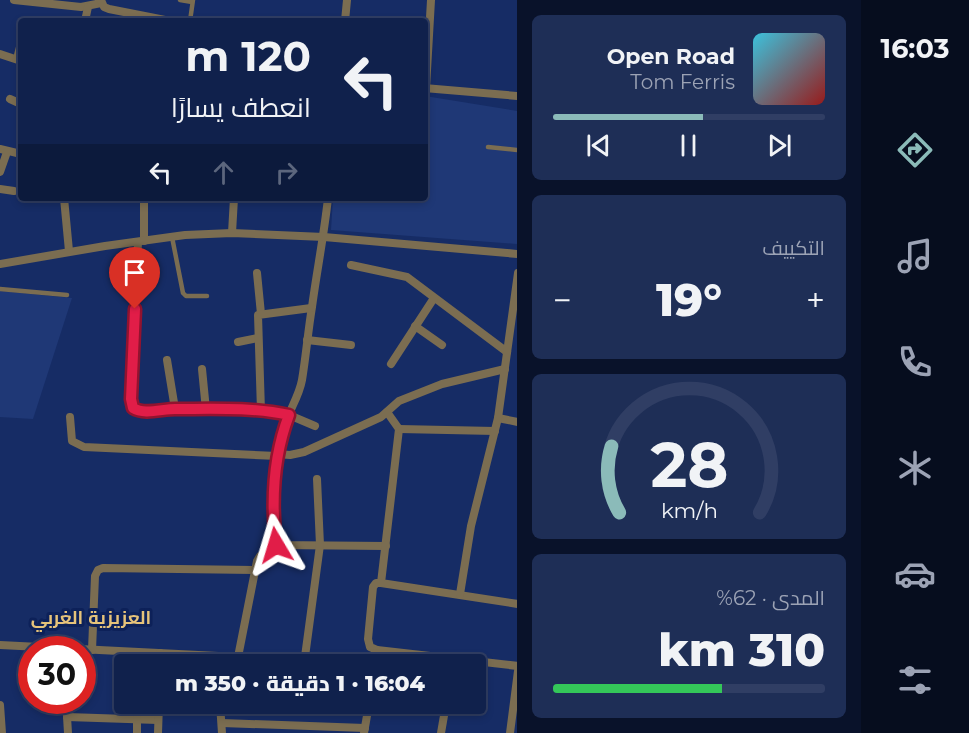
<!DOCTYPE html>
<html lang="ar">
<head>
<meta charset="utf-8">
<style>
  :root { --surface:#10214c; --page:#1e2e56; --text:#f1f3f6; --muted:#9ca3b5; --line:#303e64; --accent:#8bbbb9 }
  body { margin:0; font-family:Montserrat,Cairo,sans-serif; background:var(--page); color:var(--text); direction:rtl; height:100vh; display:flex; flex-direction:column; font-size:22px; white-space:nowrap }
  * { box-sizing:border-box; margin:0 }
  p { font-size:20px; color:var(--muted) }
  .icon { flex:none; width:33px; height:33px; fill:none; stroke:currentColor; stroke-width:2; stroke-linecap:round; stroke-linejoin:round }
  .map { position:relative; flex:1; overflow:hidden; direction:ltr }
  .sheet { display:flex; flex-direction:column; gap:15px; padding:15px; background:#09122a; width:344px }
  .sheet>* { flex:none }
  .guide { position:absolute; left:18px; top:18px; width:410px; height:183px; border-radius:6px; box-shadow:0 3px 9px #0003,0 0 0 2px var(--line); direction:rtl; background:#10214c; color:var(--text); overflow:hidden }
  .speed { position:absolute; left:18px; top:636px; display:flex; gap:12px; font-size:30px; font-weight:700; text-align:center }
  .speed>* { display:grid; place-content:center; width:78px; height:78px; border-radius:50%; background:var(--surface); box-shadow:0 3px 9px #0003,0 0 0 2px var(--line); line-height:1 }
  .speed .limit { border:9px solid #d22; background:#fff; color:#111 }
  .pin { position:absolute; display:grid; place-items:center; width:51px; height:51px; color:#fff; margin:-62px -26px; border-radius:50% 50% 50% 0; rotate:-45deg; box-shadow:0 0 6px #0007 }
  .pin .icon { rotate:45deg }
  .me { position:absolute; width:66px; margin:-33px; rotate:353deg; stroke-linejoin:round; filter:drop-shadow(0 0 4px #0008) }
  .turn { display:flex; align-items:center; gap:21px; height:126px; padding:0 18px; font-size:27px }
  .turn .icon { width:78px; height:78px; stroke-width:2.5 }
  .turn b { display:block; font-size:42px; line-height:51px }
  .lanes { display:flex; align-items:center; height:57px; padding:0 18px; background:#0003; justify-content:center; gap:30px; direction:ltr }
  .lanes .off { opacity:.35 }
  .big { font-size:45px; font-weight:800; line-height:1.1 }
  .sheet .widget { flex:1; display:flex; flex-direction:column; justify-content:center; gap:9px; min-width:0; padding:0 21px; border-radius:9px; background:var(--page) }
  .sheet .dial { align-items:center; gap:0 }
  .dial svg { height:156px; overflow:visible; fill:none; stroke:var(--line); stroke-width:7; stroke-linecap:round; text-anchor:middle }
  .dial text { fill:var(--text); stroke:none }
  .song { display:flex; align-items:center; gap:18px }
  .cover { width:72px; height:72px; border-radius:9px; background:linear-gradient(135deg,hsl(190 70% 55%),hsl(0 70% 35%)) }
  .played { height:6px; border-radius:3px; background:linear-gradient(90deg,var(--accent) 55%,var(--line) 55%) }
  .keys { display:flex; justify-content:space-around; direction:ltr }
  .heat { display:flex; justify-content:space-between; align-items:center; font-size:33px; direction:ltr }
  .charge { height:9px; border-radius:4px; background:linear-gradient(90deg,#34c759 62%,var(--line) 0) }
  .trip { position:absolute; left:114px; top:654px; width:372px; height:60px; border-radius:6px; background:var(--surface); box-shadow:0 3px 9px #0003,0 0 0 2px var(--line); font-weight:800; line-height:60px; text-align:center; direction:rtl }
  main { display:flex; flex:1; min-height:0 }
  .tabs { display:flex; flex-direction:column; width:108px; justify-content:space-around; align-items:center; background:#060d1e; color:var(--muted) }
  .tabs .icon { width:42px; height:42px }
  .tabs .selected { color:var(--accent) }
  .tabs b { font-size:27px; color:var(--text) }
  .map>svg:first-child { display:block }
</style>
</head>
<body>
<main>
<nav class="tabs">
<b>16:03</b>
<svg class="icon selected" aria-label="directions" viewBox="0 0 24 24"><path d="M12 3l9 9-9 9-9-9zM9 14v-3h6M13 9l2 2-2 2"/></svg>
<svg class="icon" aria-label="music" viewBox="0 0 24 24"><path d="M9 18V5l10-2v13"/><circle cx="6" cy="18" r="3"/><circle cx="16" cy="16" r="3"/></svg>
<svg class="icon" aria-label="phone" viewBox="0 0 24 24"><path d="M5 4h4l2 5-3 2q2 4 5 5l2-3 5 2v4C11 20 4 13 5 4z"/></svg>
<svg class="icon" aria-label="climate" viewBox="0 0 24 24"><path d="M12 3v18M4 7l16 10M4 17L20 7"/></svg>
<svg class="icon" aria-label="car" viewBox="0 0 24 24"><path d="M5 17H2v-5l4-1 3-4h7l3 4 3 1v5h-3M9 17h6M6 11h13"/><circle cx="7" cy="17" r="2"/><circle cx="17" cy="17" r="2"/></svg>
<svg class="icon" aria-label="filters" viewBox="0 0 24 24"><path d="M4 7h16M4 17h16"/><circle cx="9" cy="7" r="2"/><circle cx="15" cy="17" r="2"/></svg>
</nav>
<section class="sheet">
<div class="widget">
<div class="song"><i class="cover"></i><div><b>Open Road</b><p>Tom Ferris</p></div></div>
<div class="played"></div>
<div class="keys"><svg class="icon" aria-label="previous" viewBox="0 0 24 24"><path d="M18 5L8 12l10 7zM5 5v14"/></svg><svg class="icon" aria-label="pause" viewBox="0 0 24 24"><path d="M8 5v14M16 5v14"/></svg><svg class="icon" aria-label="next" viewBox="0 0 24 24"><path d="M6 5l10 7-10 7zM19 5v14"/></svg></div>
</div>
<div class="widget"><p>التكييف</p>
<div class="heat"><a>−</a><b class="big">19°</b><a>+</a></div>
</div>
<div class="widget dial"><svg viewBox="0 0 100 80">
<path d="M14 69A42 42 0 1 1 86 69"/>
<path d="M14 69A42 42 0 0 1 10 35" stroke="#8bbbb9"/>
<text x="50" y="56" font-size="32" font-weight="700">28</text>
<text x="50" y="72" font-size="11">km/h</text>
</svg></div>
<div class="widget"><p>المدى · 62%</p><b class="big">310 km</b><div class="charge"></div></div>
</section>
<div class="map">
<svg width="518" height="733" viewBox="0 0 518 733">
  <rect width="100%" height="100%" fill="#162c65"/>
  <g fill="#1f3876">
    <polygon points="425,96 517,111 517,244 331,230 333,198 424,198"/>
    <polygon points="0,291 72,298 33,419 0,417"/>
  </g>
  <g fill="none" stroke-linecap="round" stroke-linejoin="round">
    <g stroke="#7b6d51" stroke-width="4.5">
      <polyline points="180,0 192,2"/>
      <polyline points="190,21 193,0"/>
      <polyline points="488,147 518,150"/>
      <polyline points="172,237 183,293 186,296 207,296"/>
      <polyline points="0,289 67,295"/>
    </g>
    <g stroke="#7b6d51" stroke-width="8">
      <polyline points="14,0 81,7 101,3"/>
      <polyline points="101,0 104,7 109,9 170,21"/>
      <polyline points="85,21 88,7"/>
      <polyline points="345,21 347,0"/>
      <polyline points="0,54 21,61"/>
      <polyline points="17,59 21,43"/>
      <polyline points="424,88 518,96"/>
      <polyline points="426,88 431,0"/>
      <polyline points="10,99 21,104"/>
      <polyline points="0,149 21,154"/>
      <polyline points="0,172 7,152"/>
      <polyline points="0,189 14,191"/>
      <polyline points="64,198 69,251"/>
      <polyline points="144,198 144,241"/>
      <path d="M328,198C324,235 317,270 312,307C308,331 306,356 302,380C299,397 289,410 284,427C272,465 271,506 276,545L386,546"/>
      <polyline points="232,233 234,198"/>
      <polyline points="138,242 131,399 133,408 146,411 175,409 261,411 289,415 315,426"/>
      <polyline points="0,264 105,246 185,235 232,233 324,237 518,254"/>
      <polyline points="351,265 407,277 507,352"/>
      <polyline points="257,273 261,314"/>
      <polyline points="415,326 442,345"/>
      <polyline points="307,340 351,345"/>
      <polyline points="238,342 258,338"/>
      <polyline points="167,360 175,409"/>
      <polyline points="391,364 434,298"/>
      <polyline points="202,369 206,410"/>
      <polyline points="261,411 258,315 311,308"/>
      <polyline points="387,412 399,429 381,583 518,604"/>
      <polyline points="70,417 72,441 84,447 277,456"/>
      <polyline points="498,418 518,422"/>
      <polyline points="399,429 495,431"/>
      <polyline points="277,454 290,455 304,452 381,417 399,401 442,384 505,369"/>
      <polyline points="460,594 471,526 498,418 518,273"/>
      <polyline points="0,645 238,657 302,664"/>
      <polyline points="92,650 95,576 98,570 103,568 254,570"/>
      <polyline points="377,650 370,647 368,639 373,587 376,583 381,583"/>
      <polyline points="238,657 257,561 260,556 276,545"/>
      <polyline points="160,664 160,653"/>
      <polyline points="304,664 320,545 317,479"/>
      <polyline points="375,664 377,650 518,666"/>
      <polyline points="66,700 68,733"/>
      <polyline points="220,704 222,733"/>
      <polyline points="0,705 2,733"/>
      <polyline points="67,717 158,720"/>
      <polyline points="137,719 137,733"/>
      <polyline points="222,723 365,728"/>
      <polyline points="158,733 159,704"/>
      <polyline points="364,733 369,704"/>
      <polyline points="441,733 446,704"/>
      <polyline points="510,733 518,671"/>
    </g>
  </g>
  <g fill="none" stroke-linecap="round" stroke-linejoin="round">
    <g stroke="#92132f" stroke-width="15">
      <path id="route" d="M135,309L131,399L133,408C144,415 162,409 175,409C212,409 252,407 289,415C273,457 271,501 276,545"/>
    </g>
    <use href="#route" stroke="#e11d48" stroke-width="10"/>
  </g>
  <g text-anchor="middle" stroke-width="6" stroke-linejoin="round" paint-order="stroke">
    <g font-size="18" font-weight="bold" fill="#e6c37a" stroke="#0d2159">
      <text x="91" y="624">العزيزية الغربي</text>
    </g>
  </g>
</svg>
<div class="speed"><div class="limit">30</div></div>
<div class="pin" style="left:135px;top:309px;background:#d93025"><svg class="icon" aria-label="arrive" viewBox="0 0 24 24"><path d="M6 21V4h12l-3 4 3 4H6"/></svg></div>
<svg class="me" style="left:276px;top:545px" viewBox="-20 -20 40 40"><path d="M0-17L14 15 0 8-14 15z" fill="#e11d48" stroke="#fff" stroke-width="4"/></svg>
<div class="trip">16:04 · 1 دقيقة · 350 m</div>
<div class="guide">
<div class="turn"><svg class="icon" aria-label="left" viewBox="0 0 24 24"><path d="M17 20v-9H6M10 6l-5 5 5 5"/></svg><div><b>120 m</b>انعطف يسارًا</div></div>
<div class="lanes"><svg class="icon" aria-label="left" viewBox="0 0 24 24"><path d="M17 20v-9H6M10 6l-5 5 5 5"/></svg><svg class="icon off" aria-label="ahead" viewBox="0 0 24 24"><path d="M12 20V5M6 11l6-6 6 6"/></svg><svg class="icon off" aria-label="right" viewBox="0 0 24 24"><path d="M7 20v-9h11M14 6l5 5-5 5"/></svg></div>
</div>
</div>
</main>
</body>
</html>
